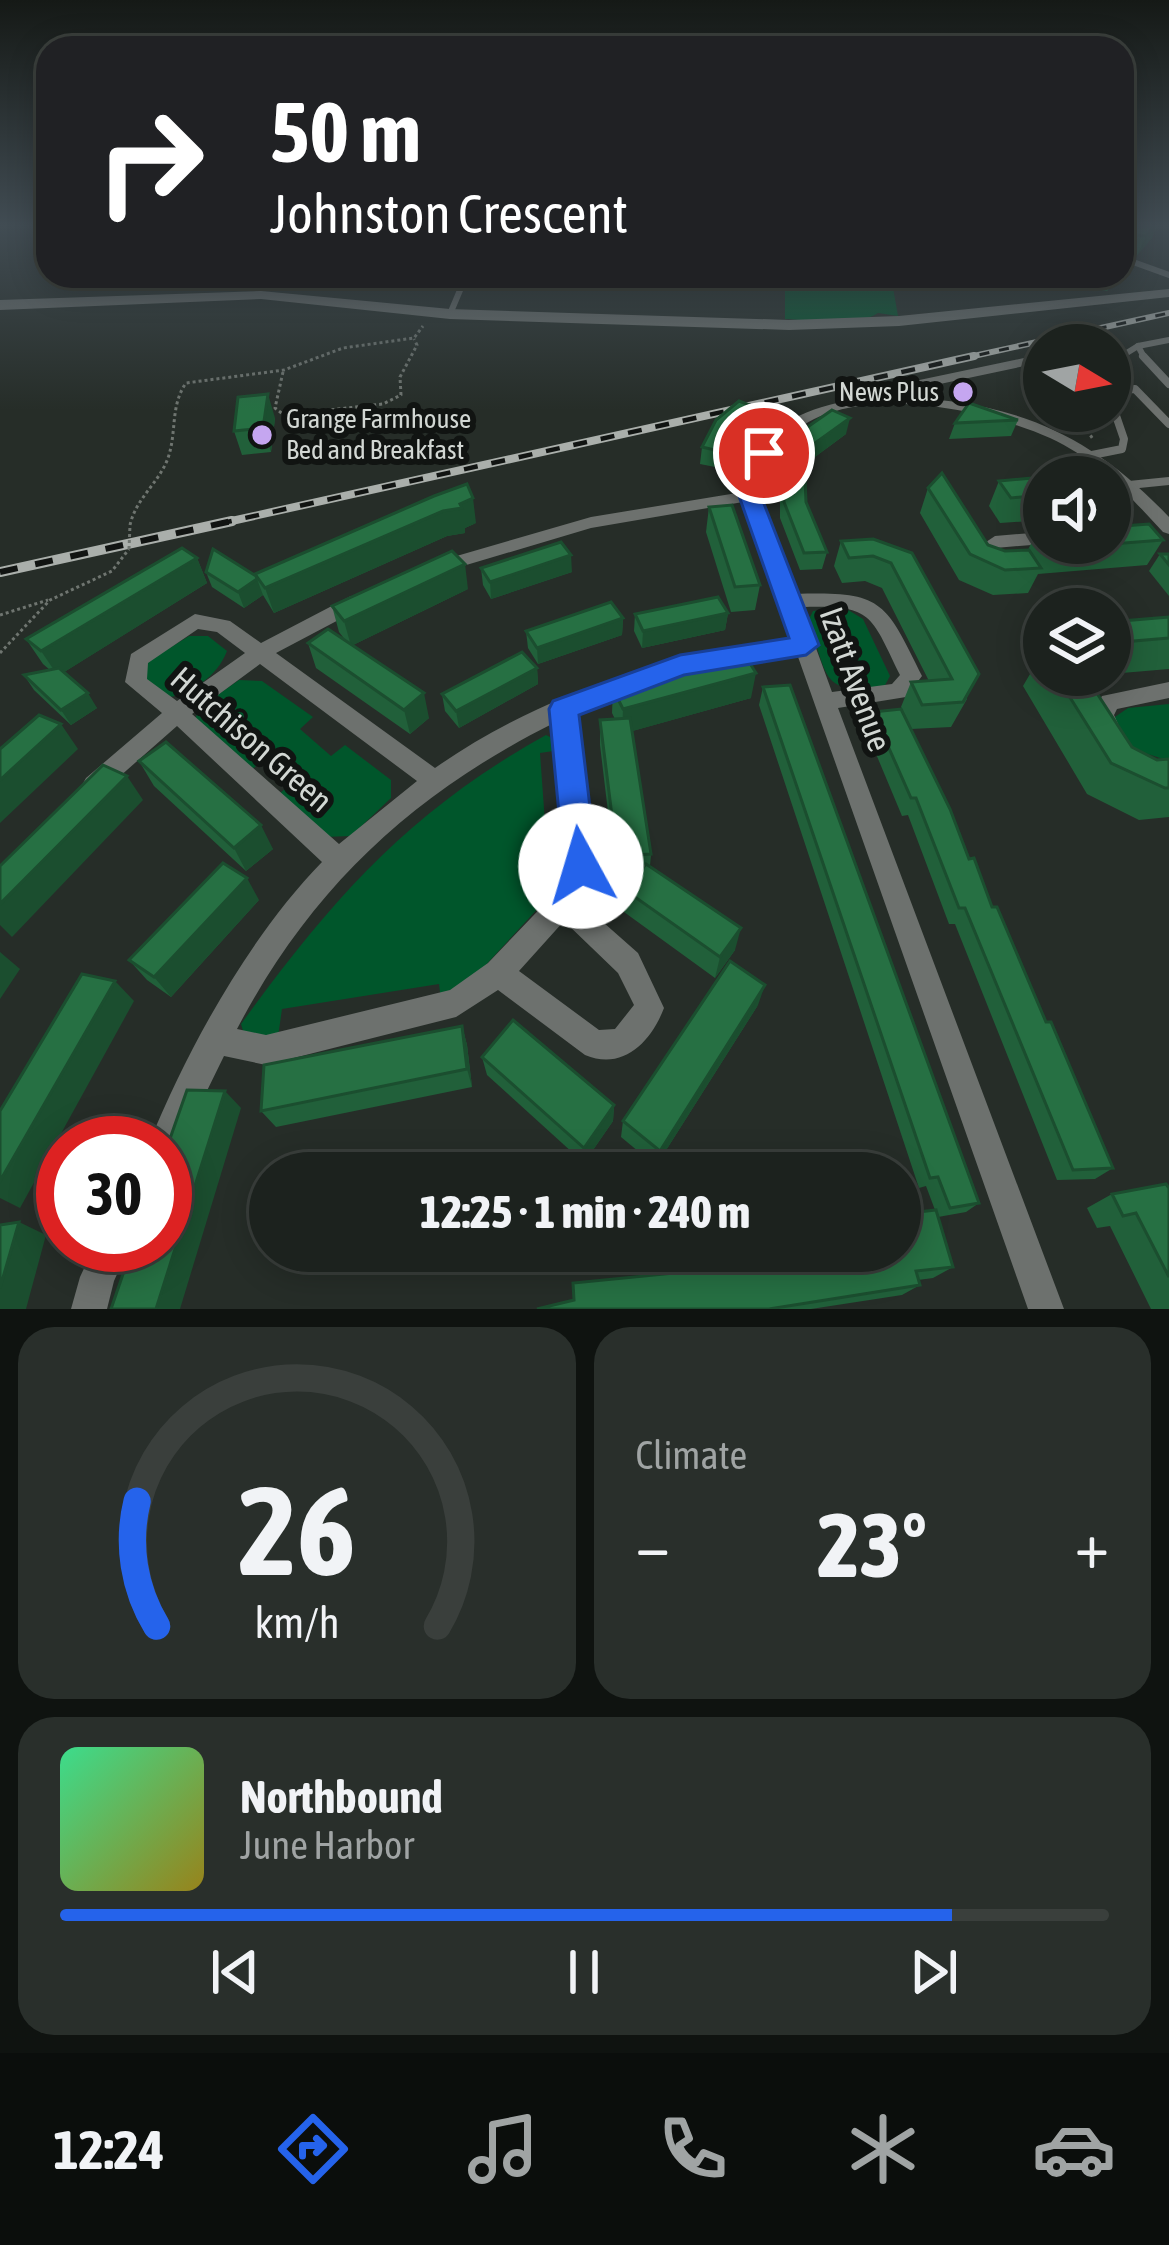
<!DOCTYPE html>
<html lang="en">
<head>
<meta charset="utf-8">
<style>
  :root { --surface:#1c221e; --page:#292f2b; --text:#f1f3f6; --muted:#a0a4a4; --line:#3a3f3c; --accent:#2563eb }
  body { margin:0; font-family:"Asap Condensed",sans-serif; background:var(--page); color:var(--text); height:100vh; display:flex; flex-direction:column; font-size:45px; white-space:nowrap }
  * { box-sizing:border-box; margin:0 }
  p { font-size:39px; color:var(--muted) }
  .icon { flex:none; width:66px; height:66px; fill:none; stroke:currentColor; stroke-width:2; stroke-linecap:round; stroke-linejoin:round }
  .map { position:relative; height:1309px; overflow:hidden }
  .details { display:flex; flex-direction:column; gap:18px; padding:18px; background:#0f1310; flex:1 }
  .details>* { flex:none }
  .hud { position:absolute; left:36px; top:36px; width:1098px; height:252px; border-radius:36px; box-shadow:0 6px 30px #0003,0 0 0 3px var(--line); background:#202124; color:#fff; overflow:hidden }
  .needle { width:78px; rotate:100deg }
  .controls { position:absolute; left:1023px; top:324px; display:grid; gap:24px }
  .controls a { display:grid; place-items:center; width:108px; height:108px; border-radius:50%; background:var(--surface); box-shadow:0 6px 30px #0003,0 0 0 3px var(--line); font-size:60px }
  .speed { position:absolute; left:36px; top:1116px; display:flex; gap:24px; font-size:60px; font-weight:700; text-align:center }
  .speed>* { display:grid; place-content:center; width:156px; height:156px; border-radius:50%; background:var(--surface); box-shadow:0 6px 30px #0003,0 0 0 3px var(--line); line-height:1 }
  .speed .limit { border:18px solid #d22; background:#fff; color:#111 }
  .pin { position:absolute; display:grid; place-items:center; width:102px; height:102px; color:#fff; margin:-51px; border:6px solid #fff; border-radius:50%; box-shadow:0 3px 12px #0007 }
  .me { position:absolute; width:132px; margin:-66px; rotate:354deg; stroke-linejoin:round; filter:drop-shadow(0 0 9px #0008) }
  .turn { display:flex; align-items:center; gap:42px; height:252px; padding:0 36px; font-size:54px }
  .turn .icon { width:156px; height:156px; stroke-width:2.5 }
  .turn b { display:block; font-size:84px; line-height:102px }
  .big { font-size:90px; font-weight:800; line-height:1.1 }
  .details .tile { flex:1; display:flex; flex-direction:column; justify-content:center; gap:18px; min-width:0; padding:0 42px; border-radius:36px; background:var(--page) }
  .details .dial { align-items:center; gap:0 }
  .dial svg { height:312px; overflow:visible; fill:none; stroke:var(--line); stroke-width:7; stroke-linecap:round; text-anchor:middle }
  .dial text { fill:var(--text); stroke:none }
  .song { display:flex; align-items:center; gap:36px }
  .cover { width:144px; height:144px; border-radius:18px; background:linear-gradient(135deg,hsl(150 70% 55%),hsl(50 70% 35%)) }
  .played { height:12px; border-radius:6px; background:linear-gradient(90deg,var(--accent) 85%,var(--line) 85%) }
  .keys { display:flex; justify-content:space-around; direction:ltr }
  .heat { display:flex; justify-content:space-between; align-items:center; font-size:66px; direction:ltr }
  .details .tiles { flex:1; display:grid; gap:18px; grid-template-columns:1fr 1fr }
  .tile:last-child { grid-column:span 2 }
  .trip { position:absolute; left:249px; top:1152px; width:672px; height:120px; border-radius:60px; background:var(--surface); box-shadow:0 6px 30px #0003,0 0 0 3px var(--line); font-weight:800; line-height:120px; text-align:center }
  .tabs { display:flex; height:192px; justify-content:space-around; align-items:center; background:#0b0e0c; color:var(--muted) }
  .tabs .icon { width:84px; height:84px }
  .tabs .on { color:var(--accent) }
  .tabs b { font-size:54px; color:var(--text) }
  .map>svg:first-child { display:block }
</style>
</head>
<body>
<div class="map">
<svg width="1169" height="1309" viewBox="0 0 1169 1309">
  <rect width="100%" height="100%" fill="#262d28"/>
  <g fill="#00562b">
    <path d="M785,276H891L898,316L878,313C854,329 813,320 785,319Z"/>
    <path d="M845,608L863,619L890,676L884,687C819,695 829,676 808,621L813,611Z"/>
    <path d="M189,636H208L227,651C217,677 191,694 165,698L142,680L144,664Z"/>
    <polygon points="239,680 262,681 313,717 300,729 331,756 345,745 391,780 391,798 351,836 324,837 278,795 288,786 261,762 250,771 194,722 200,707"/>
    <polygon points="1169,704 1169,761 1130,748 1112,719 1128,708"/>
    <path d="M546,735L556,740L560,750L540,753L548,864L568,863L567,877L458,995L441,1000L439,984L282,1009L278,1037L246,1041L241,1024C332,899 409,811 546,735Z"/>
  </g>
  <g fill="none" stroke-linecap="round" stroke-linejoin="round">
    <g stroke="#6f7570" stroke-width="3" stroke-dasharray="3 3" stroke-linecap="butt">
      <polyline points="283,372 275,408 284,415 383,404 401,395 400,377 417,345 414,339"/>
      <polyline points="1073,411 1093,439"/>
      <path d="M130,525C136,498 159,483 168,458C177,432 170,406 186,383L284,370L343,348L414,338L423,326"/>
      <polyline points="0,615 48,600"/>
      <polyline points="0,653 50,600 112,571 129,549"/>
    </g>
    <g stroke="#6d716e" stroke-width="6">
      <polyline points="1122,258 1169,275"/>
      <polyline points="450,314 466,276"/>
      <polyline points="1138,346 1145,359"/>
      <polyline points="1037,359 1043,358"/>
      <polyline points="1117,359 1138,346 1169,340"/>
    </g>
    <g stroke="#6d716e" stroke-width="8">
      <polyline points="1143,356 1169,384"/>
      <polyline points="1110,364 1122,356"/>
      <polyline points="1110,390 1135,389 1169,424"/>
      <polyline points="908,400 902,393 906,387 1043,358"/>
      <polyline points="1092,455 1122,449 1124,439 1110,398"/>
      <polyline points="1129,485 1169,481"/>
    </g>
    <g fill="#6d716e" fill-rule="evenodd">
      <path d="M878,396C1003,399 1082,425 1169,517V534L1163,532C1129,495 1096,459 1050,438C985,409 862,383 799,428C792,433 786,442 780,448C770,458 758,485 760,498C762,519 787,571 795,594C883,591 885,601 922,676L906,697L838,708L1064,1309H1028L797,654L695,670L576,713L594,866L578,900L638,953L664,1008C651,1042 623,1071 585,1055L498,990L456,1017L266,1065L224,1056L176,1154L165,1159V1143H149C189,1046 249,937 322,862L177,726L102,792L94,795L86,792L82,785L86,778L162,713L125,682L131,654L195,614L230,621L261,643L351,596H365L368,601L365,606L276,653L435,768C539,695 667,654 792,639L743,502L591,528L436,574L429,572L426,568L429,564L591,517L743,492C747,480 750,465 757,454C781,411 834,402 878,396ZM801,607C872,605 870,613 900,675L892,684L832,692ZM198,629L217,632L245,653L177,701L147,679L148,663ZM260,664L417,781L339,844L192,714ZM554,723L568,865L554,894L488,963L450,990L266,1035L237,1029C311,888 412,794 554,723ZM564,921L618,973L634,1005L615,1029L599,1030L519,971Z"/>
      <polygon points="1044,532 1044,543 1047,543 1044,544 995,548 986,542 995,536"/>
      <polygon points="1169,682 1169,698 1117,709 1114,715 1121,730 1118,736 1102,736 1092,715 1102,696"/>
      <polygon points="95,1245 130,1245 114,1281 107,1309 71,1309 80,1277"/>
    </g>
    <polygon fill="#6d716e" fill-rule="evenodd" points="1169,289 1169,297 899,326 789,330 450,319 261,299 0,310 0,300 261,291 450,309 789,320 899,316"/>
    <g stroke="#aaafab" stroke-width="6">
      <polyline id="rail-far2" points="960,359 1169,313"/>
    </g>
    <g stroke="#aaafab" stroke-width="8">
      <polyline id="rail-far1" points="218,524 974,356"/>
    </g>
    <g stroke="#aaafab" stroke-width="10">
      <polyline id="rail" points="0,572 232,521"/>
    </g>
    <use href="#rail-far2" stroke="#111412" stroke-width="3" stroke-dasharray="10" stroke-linecap="butt"/>
    <use href="#rail-far1" stroke="#111412" stroke-width="4.5" stroke-dasharray="14" stroke-linecap="butt"/>
    <use href="#rail" stroke="#111412" stroke-width="6" stroke-dasharray="18" stroke-linecap="butt"/>
    <polyline stroke="#6f7570" stroke-width="3" stroke-dasharray="3 3" stroke-linecap="butt" points="129,549 130,525"/>
  </g>
  <g fill="#21603a">
    <polygon points="1126,226 1157,226 1152,238 1137,255 1132,255 1122,273"/>
    <polygon points="962,276 1035,276 1027,288 984,290"/>
    <polygon points="1058,276 1119,276 1107,291 1079,286"/>
    <polygon points="275,418 271,452 242,455 234,431"/>
    <polygon points="1018,420 1011,436 949,439 955,423"/>
    <polygon points="754,424 733,444 720,468 700,464 702,447"/>
    <polygon points="846,434 804,465 806,502 827,552 822,569 800,570 780,518 780,461 783,444"/>
    <polygon points="1044,477 1044,520 1000,523 989,506 999,481"/>
    <polygon points="1110,479 1120,490 1110,509"/>
    <polygon points="928,488 988,545 1005,551 1028,550 1036,533 1163,540 1147,565 1038,574 1028,593 993,595 959,580 920,513"/>
    <polygon points="709,507 760,585 755,610 731,612 706,532"/>
    <polygon points="476,523 465,528 465,533 447,536 274,613 263,595 244,608 212,587 206,572 256,576"/>
    <polygon points="841,541 912,553 967,699 951,727 911,729 901,707 911,682 929,681 882,588 865,581 842,583 834,566"/>
    <polygon points="1160,554 1169,554 1169,596 1149,571"/>
    <polygon points="197,558 207,583 64,672 97,708 71,725 34,690 24,675 50,670 43,664 26,639"/>
    <polygon points="481,568 572,572 491,599 483,585"/>
    <polygon points="468,589 353,645 429,718 410,734 316,668 308,643 346,641 339,632 332,606"/>
    <polygon points="728,613 725,630 642,648 634,631 635,614"/>
    <polygon points="1169,617 1169,669 1110,674 1110,622"/>
    <polygon points="623,618 622,635 538,664 528,648 526,631"/>
    <polygon points="1044,650 1044,675 1101,675 1086,676 1132,747 1157,760 1169,759 1169,817 1139,820 1087,794 1023,686"/>
    <polygon points="537,668 538,684 459,728 445,711 442,694"/>
    <polygon points="763,687 979,1203 966,1212 938,1217 953,1267 933,1278 918,1280 920,1285 902,1295 811,1309 537,1309 679,1273 683,1264 900,1251 900,1214 935,1210 926,1186 919,1188 759,705"/>
    <polygon points="613,689 751,698 632,731 651,854 650,866 735,950 715,978 624,912 625,890 635,877 616,879 600,745 600,720 615,719 612,713"/>
    <polygon points="873,712 969,859 992,907 1113,1168 1095,1179 1057,1180 955,924 949,924 908,815 902,816 866,730"/>
    <polygon points="139,761 273,849 246,871 154,786"/>
    <polygon points="259,900 171,997 147,980 129,960"/>
    <polygon points="758,1005 656,1166 621,1137 623,1121"/>
    <polygon points="462,1026 467,1045 472,1087 276,1127 261,1111"/>
    <polygon points="482,1057 614,1105 613,1121 584,1163 487,1075"/>
    <polygon points="1169,1188 1169,1309 1151,1309 1110,1226 1097,1228 1087,1208 1112,1194"/>
  </g>
  <g fill="#1b4e2f">
    <polygon points="1154,226 1157,226 1152,238 1137,255 1146,236"/>
    <polygon points="1135,248 1127,268 1122,273 1122,264"/>
    <polygon points="268,394 275,418 271,452 263,428"/>
    <polygon points="757,408 754,424 733,444 720,468 723,452 735,428"/>
    <polygon points="850,418 846,434 800,468 804,451"/>
    <polygon points="473,498 476,523 465,528 465,533 447,536 274,613 265,588"/>
    <polygon points="571,555 572,572 491,599 490,582"/>
    <polygon points="197,558 207,583 58,676 41,651"/>
    <polygon points="465,564 468,589 351,646 344,621"/>
    <polygon points="257,579 263,595 244,608 238,592"/>
    <polygon points="728,613 725,630 642,648 643,631"/>
    <polygon points="623,618 622,635 538,664 537,648"/>
    <polygon points="537,668 538,684 459,728 456,711"/>
    <polygon points="756,673 751,698 622,734 623,709"/>
    <polygon points="88,693 97,708 71,725 61,710"/>
    <polygon points="424,693 429,718 410,734 404,710"/>
    <polygon points="61,724 78,749 0,823 0,780"/>
    <polygon points="127,776 143,800 12,937 0,925 0,904"/>
    <polygon points="261,825 273,849 246,871 234,848"/>
    <polygon points="247,878 259,900 171,997 154,977"/>
    <polygon points="741,928 735,950 715,978 720,957"/>
    <polygon points="0,952 20,969 0,999"/>
    <polygon points="115,981 134,1001 20,1208 0,1198 0,1181"/>
    <polygon points="765,985 758,1005 656,1166 660,1151"/>
    <polygon points="462,1026 467,1045 472,1087 467,1069"/>
    <polygon points="225,1091 241,1108 180,1309 156,1309"/>
    <polygon points="614,1105 613,1121 584,1163 584,1148"/>
    <polygon points="19,1222 46,1235 26,1309 0,1309 0,1288"/>
  </g>
  <g fill="#267043" stroke="#1b4e2f" stroke-width="3">
    <polygon points="1126,226 1154,226 1146,236 1125,234 1124,243 1135,248 1122,264 1122,231"/>
    <polygon points="268,394 263,428 234,431 238,397"/>
    <polygon points="739,401 757,408 735,428 723,452 702,447 716,420"/>
    <polygon points="969,403 1018,420 955,423"/>
    <polygon points="832,410 850,418 804,451 806,502 827,552 804,553 784,502 783,444"/>
    <polygon points="1104,472 1109,477 1046,477"/>
    <polygon points="942,473 988,545 1005,551 1029,550 1041,568 1005,570 970,554 928,488"/>
    <polygon points="1044,477 1044,495 1011,498 999,481"/>
    <polygon points="1110,479 1120,490 1110,491"/>
    <polygon points="467,484 473,498 460,504 462,508 443,511 265,588 255,574 434,496"/>
    <polygon points="732,505 760,585 735,587 709,507"/>
    <polygon points="1149,524 1163,540 1048,549 1036,533 1044,532 1044,543 1110,543 1110,527"/>
    <polygon points="873,539 912,553 979,674 963,702 922,705 911,682 952,679 891,563 873,556 849,558 841,541"/>
    <polygon points="561,542 571,555 490,582 481,568"/>
    <polygon points="182,548 197,558 41,651 26,639"/>
    <polygon points="213,549 256,576 257,579 238,592 206,572"/>
    <polygon points="452,551 465,564 344,621 332,606"/>
    <polygon points="1160,554 1169,554 1169,565"/>
    <polygon points="718,597 728,613 643,631 635,614"/>
    <polygon points="611,602 623,618 537,648 526,631"/>
    <polygon points="1169,617 1169,638 1110,643 1110,622"/>
    <polygon points="328,629 424,693 404,710 308,643"/>
    <polygon points="522,652 537,668 456,711 442,694"/>
    <polygon points="744,654 756,673 623,709 613,689"/>
    <polygon points="59,668 88,693 61,710 24,675"/>
    <polygon points="1056,675 1085,675 1132,747 1157,760 1169,759 1169,788 1165,788 1111,763"/>
    <polygon points="790,685 979,1203 950,1208 938,1177 930,1178 763,687"/>
    <polygon points="901,709 950,809 969,859 974,858 992,907 997,907 1046,1022 1051,1022 1113,1168 1073,1170 965,908 959,908 916,798 911,798 873,712"/>
    <polygon points="39,715 61,724 0,780 0,749"/>
    <polygon points="630,718 651,854 617,856 600,720"/>
    <polygon points="166,742 261,825 234,848 139,761"/>
    <polygon points="103,765 127,776 0,904 0,866"/>
    <polygon points="223,863 247,878 154,977 129,960"/>
    <polygon points="646,864 741,928 720,957 625,890"/>
    <polygon points="730,961 765,985 660,1151 623,1121"/>
    <polygon points="82,974 115,981 0,1181 0,1111"/>
    <polygon points="513,1020 614,1105 584,1148 482,1057"/>
    <polygon points="462,1026 467,1069 261,1111 264,1065"/>
    <polygon points="187,1090 225,1091 156,1309 111,1309 133,1245 165,1245 165,1153"/>
    <polygon points="1166,1184 1169,1188 1169,1277 1136,1213 1123,1216 1112,1194"/>
    <polygon points="936,1210 953,1267 916,1271 920,1285 769,1309 537,1309 574,1300 573,1283 685,1272 683,1264 772,1251 900,1251 900,1225 903,1225 900,1214"/>
    <polygon points="19,1222 0,1288 0,1225"/>
  </g>
  <linearGradient id="sky" x2="0" y2="1"><stop stop-color="#151916"/><stop offset="0.55" stop-color="#414c53"/><stop offset="1" stop-color="#414c53" stop-opacity="0"/></linearGradient>
  <rect width="1169" height="410" fill="url(#sky)"/>
  <polygon fill="#2563eb" stroke="#184099" stroke-width="3" points="764,447 775,453 764,473 761,496 819,645 806,655 684,675 579,715 597,866 593,876 581,881 569,876 564,866 549,709 553,701 680,655 789,638 739,496 742,473 756,448"/>
  <g fill="#c5a6f0" stroke="#111412" stroke-width="4.5">
    <circle cx="963" cy="392" r="12"/>
    <circle cx="262" cy="435" r="12"/>
  </g>
  <g text-anchor="middle" stroke-width="12" stroke-linejoin="round" paint-order="stroke">
    <g font-size="27" fill="#d2d7d3" stroke="#111412" text-anchor="end">
      <text x="939" y="401">News Plus</text>
      <text x="286" y="428" text-anchor="start">Grange Farmhouse<tspan x="286" dy="31">Bed and Breakfast</tspan></text>
    </g>
    <g font-size="33" fill="#d2d7d3" stroke="#111412">
      <text transform="translate(856 679) rotate(70)" y="12">Izatt Avenue</text>
      <text transform="translate(252 739) rotate(41)" y="12">Hutchison Green</text>
    </g>
  </g>
</svg>
<div class="controls">
<a><svg class="needle" viewBox="-14 -14 28 28"><path d="M0-13l5 13h-10z" fill="#e53935"/><path d="M0 13l5-13h-10z" fill="#a0a4a4"/></svg></a>
<a><svg class="icon" aria-label="sound" viewBox="0 0 24 24"><path d="M4 9h4l5-4v14l-5-4H4zM17 9q2 3 0 6"/></svg></a>
<a><svg class="icon" aria-label="layers" viewBox="0 0 24 24"><path d="M12 4l9 5-9 5-9-5zM3 14l9 5 9-5"/></svg></a>
</div>
<div class="speed"><div class="limit">30</div></div>
<div class="pin" style="left:764px;top:453px;background:#d93025"><svg class="icon" aria-label="arrive" viewBox="0 0 24 24"><path d="M6 21V4h12l-3 4 3 4H6"/></svg></div>
<svg class="me" style="left:581px;top:866px" viewBox="-20 -20 40 40"><circle r="19" fill="#fff"/><path d="M0-13L10 11 0 6-10 11z" fill="#2563eb"/></svg>
<div class="trip">12:25 · 1 min · 240 m</div>
<div class="hud">
<div class="turn"><svg class="icon" aria-label="right" viewBox="0 0 24 24"><path d="M7 20v-9h11M14 6l5 5-5 5"/></svg><div><b>50 m</b>Johnston Crescent</div></div>
</div>
</div>
<section class="details">
<div class="tiles">
<div class="tile dial"><svg viewBox="0 0 100 80">
<path d="M14 69A42 42 0 1 1 86 69"/>
<path d="M14 69A42 42 0 0 1 9 37" stroke="#2563eb"/>
<text x="50" y="56" font-size="32" font-weight="700">26</text>
<text x="50" y="72" font-size="11">km/h</text>
</svg></div>
<div class="tile"><p>Climate</p>
<div class="heat"><a>−</a><b class="big">23°</b><a>+</a></div>
</div>
<div class="tile">
<div class="song"><i class="cover"></i><div><b>Northbound</b><p>June Harbor</p></div></div>
<div class="played"></div>
<div class="keys"><svg class="icon" aria-label="previous" viewBox="0 0 24 24"><path d="M18 5L8 12l10 7zM5 5v14"/></svg><svg class="icon" aria-label="pause" viewBox="0 0 24 24"><path d="M8 5v14M16 5v14"/></svg><svg class="icon" aria-label="next" viewBox="0 0 24 24"><path d="M6 5l10 7-10 7zM19 5v14"/></svg></div>
</div>
</div>
</section>
<nav class="tabs">
<b>12:24</b>
<svg class="icon on" aria-label="directions" viewBox="0 0 24 24"><path d="M12 3l9 9-9 9-9-9zM9 14v-3h6M13 9l2 2-2 2"/></svg>
<svg class="icon" aria-label="music" viewBox="0 0 24 24"><path d="M9 18V5l10-2v13"/><circle cx="6" cy="18" r="3"/><circle cx="16" cy="16" r="3"/></svg>
<svg class="icon" aria-label="phone" viewBox="0 0 24 24"><path d="M5 4h4l2 5-3 2q2 4 5 5l2-3 5 2v4C11 20 4 13 5 4z"/></svg>
<svg class="icon" aria-label="climate" viewBox="0 0 24 24"><path d="M12 3v18M4 7l16 10M4 17L20 7"/></svg>
<svg class="icon" aria-label="car" viewBox="0 0 24 24"><path d="M5 17H2v-5l4-1 3-4h7l3 4 3 1v5h-3M9 17h6M6 11h13"/><circle cx="7" cy="17" r="2"/><circle cx="17" cy="17" r="2"/></svg>
</nav>
</body>
</html>
